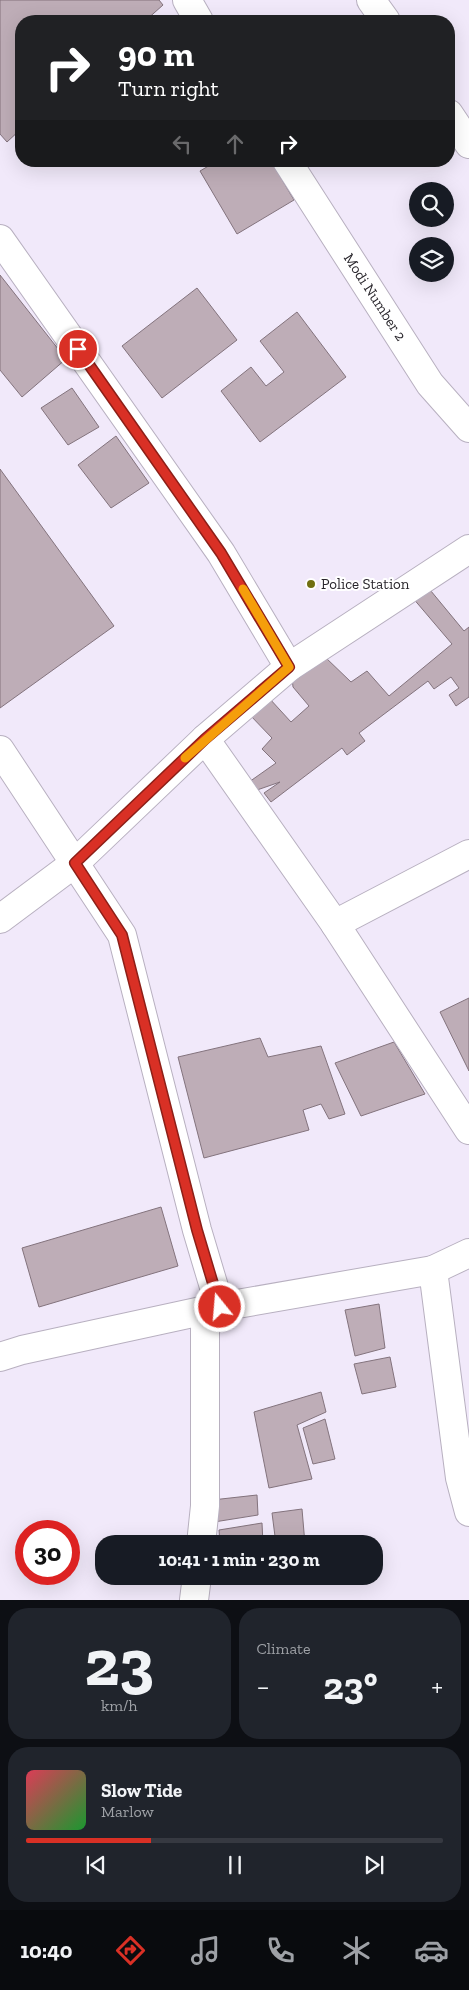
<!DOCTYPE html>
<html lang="en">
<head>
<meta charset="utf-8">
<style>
  :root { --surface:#171b24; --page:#20242c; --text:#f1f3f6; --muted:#9ea1a6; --line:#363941; --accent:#d93025 }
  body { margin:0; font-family:"Zilla Slab",serif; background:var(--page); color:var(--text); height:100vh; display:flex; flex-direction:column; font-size:19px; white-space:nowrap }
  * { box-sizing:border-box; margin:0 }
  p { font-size:16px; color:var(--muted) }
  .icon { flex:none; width:28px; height:28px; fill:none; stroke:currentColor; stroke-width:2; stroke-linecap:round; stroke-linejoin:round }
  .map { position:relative; height:1600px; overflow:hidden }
  .sheet { display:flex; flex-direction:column; gap:8px; padding:8px; background:#0d0f14; flex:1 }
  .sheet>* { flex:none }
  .top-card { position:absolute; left:15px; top:15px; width:440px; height:152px; border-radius:20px; box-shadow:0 5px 20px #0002; background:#202124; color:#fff; overflow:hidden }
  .buttons { position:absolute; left:409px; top:182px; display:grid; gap:10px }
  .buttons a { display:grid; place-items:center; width:45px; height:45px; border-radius:50%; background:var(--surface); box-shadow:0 5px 20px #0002; font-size:25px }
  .speed { position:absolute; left:15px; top:1520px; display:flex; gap:10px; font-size:25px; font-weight:700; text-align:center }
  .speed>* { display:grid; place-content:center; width:65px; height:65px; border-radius:50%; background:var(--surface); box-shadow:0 5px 20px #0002; line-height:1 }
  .speed .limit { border:8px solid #d22; background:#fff; color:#111 }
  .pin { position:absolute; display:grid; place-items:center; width:42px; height:42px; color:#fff; margin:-21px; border:2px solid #fff; border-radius:50%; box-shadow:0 1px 5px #0007 }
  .me { position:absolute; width:55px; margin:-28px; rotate:343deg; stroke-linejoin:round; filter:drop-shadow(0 0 4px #0008) }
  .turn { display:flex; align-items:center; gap:18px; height:105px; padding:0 20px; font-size:22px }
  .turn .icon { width:65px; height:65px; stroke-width:2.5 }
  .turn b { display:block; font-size:35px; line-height:42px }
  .lanes { display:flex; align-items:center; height:48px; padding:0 20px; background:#0003; justify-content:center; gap:25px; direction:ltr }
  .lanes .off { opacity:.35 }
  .big { font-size:38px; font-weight:700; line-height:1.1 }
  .sheet .tile { flex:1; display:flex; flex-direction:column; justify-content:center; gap:8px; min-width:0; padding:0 18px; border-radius:20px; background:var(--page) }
  .sheet .dial { align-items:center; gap:0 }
  .dial b { font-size:65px; line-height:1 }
  .song { display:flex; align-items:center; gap:15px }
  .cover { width:60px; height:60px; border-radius:8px; background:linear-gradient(135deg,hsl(350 70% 55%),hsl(130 70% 35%)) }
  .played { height:5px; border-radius:2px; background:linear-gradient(90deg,var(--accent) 30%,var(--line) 30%) }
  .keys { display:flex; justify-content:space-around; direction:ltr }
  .heat { display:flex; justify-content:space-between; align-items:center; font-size:28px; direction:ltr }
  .sheet .tiles { flex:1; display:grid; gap:8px; grid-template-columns:1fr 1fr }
  .tile:last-child { grid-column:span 2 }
  .trip { position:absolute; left:95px; top:1535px; width:288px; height:50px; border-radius:20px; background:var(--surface); box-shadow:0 5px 20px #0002; font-weight:700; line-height:50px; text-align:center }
  .tab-bar { display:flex; height:80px; justify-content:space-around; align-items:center; background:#090b0e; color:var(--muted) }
  .tab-bar .icon { width:35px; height:35px }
  .tab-bar .selected { color:var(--accent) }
  .tab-bar b { font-size:22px; color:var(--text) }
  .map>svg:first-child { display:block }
</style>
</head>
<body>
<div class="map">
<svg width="469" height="1600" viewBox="0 0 469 1600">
  <rect width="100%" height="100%" fill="#f1e9fa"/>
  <g fill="#beadb7" stroke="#83737d">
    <polygon points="0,0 159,0 163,5 145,21 21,21 21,129 7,142 0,134"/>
    <polygon points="217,161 271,161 294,200 237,234 200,171"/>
    <polygon points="0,275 66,359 22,397 0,370"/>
    <polygon points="197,288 237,340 162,398 122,346"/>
    <polygon points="297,312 346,377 260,442 221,391 251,367 266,386 284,372 260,341"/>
    <polygon points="72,388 99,427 68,445 41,408"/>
    <polygon points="116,436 149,483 111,508 78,465"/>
    <polygon points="0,469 114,626 0,708"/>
    <polygon points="426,585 464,631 469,627 469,697 456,706 449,695 459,688 451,677 434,689 428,681 359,733 365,741 347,755 342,748 271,802 264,793 280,782 257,790 249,782 276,763 262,749 272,738 249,714 269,698 291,722 309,706 293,687 292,677 325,657 351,682 367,671 389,696 452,644 412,597"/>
    <polygon points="469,998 469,1071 440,1012"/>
    <polygon points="260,1038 268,1057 321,1046 345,1114 329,1119 321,1104 303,1110 309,1130 204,1158 178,1057"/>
    <polygon points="394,1042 425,1094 361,1116 335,1063"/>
    <polygon points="161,1207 178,1266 39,1307 22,1248"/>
    <polygon points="379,1304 385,1348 355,1356 345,1310"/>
    <polygon points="390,1357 396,1387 362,1394 354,1364"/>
    <polygon points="321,1392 326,1412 297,1425 312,1479 269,1488 254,1412"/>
    <polygon points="325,1419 335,1459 313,1464 303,1428"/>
    <polygon points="257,1495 258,1515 214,1522 212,1500"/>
    <polygon points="302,1509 305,1544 276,1544 272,1513"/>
    <polygon points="262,1523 263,1544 220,1544 219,1530"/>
  </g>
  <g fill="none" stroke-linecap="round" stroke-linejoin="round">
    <g stroke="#b8b0c0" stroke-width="30">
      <g id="minor">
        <polyline points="187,0 199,21"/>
        <polyline points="371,0 386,21"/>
        <polyline points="449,114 469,144"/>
        <polyline points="287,161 430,384 469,428"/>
        <polyline points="0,239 221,553 289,667"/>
        <polyline points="205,739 335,924 469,1130"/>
        <polyline points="0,750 122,935 197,1230 220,1307"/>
        <polyline points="335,924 469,854"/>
        <polyline points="433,1270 460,1478 469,1512"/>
        <polyline points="0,1357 22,1350 220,1307 433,1270 469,1253"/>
        <polyline points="201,1544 205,1506 205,1310"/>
        <polyline points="194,1600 197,1576"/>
      </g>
    </g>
    <g stroke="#b8b0c0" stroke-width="30">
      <polyline id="tertiary" points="0,919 75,863 205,739 289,667 469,549"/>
    </g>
    <use href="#minor" stroke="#fff" stroke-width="28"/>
    <use href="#tertiary" stroke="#fff" stroke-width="28"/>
  </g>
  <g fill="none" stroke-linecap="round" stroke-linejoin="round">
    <g stroke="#8d1f18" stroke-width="12">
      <polyline id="route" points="78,349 221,553 289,667 205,739 75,863 122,935 197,1230 220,1307"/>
    </g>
    <use href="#route" stroke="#d93025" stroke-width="9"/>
    <polyline stroke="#f59e0b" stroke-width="9" points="185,758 289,667 243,589"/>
  </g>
  <circle fill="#716f11" stroke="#fff" stroke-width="2" cx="311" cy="584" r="5"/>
  <g text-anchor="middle" stroke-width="4" stroke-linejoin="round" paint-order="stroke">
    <g font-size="15" fill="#29262c" stroke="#fff">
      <text transform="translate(375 297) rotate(57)" y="5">Modi Number 2</text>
    </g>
    <g font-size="15" fill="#29262c" stroke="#fff" text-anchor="start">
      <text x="321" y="589">Police Station</text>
    </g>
  </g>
</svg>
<div class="buttons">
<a><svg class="icon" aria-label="search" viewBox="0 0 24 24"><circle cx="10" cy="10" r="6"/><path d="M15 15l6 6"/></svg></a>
<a><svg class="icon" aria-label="layers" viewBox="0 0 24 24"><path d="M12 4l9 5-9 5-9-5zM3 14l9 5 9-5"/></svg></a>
</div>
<div class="speed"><div class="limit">30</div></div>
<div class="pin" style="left:78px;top:349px;background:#d93025"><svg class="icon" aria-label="arrive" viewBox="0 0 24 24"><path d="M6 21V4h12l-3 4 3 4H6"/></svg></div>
<svg class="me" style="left:220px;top:1307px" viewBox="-20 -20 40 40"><circle r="17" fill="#d93025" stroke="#fff" stroke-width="3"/><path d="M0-11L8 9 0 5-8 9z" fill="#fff"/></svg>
<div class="trip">10:41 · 1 min · 230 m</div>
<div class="top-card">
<div class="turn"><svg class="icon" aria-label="right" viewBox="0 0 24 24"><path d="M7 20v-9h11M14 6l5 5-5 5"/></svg><div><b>90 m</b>Turn right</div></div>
<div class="lanes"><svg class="icon off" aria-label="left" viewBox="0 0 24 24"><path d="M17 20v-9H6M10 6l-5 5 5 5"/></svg><svg class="icon off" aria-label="ahead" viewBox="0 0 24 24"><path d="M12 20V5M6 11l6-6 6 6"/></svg><svg class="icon" aria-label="right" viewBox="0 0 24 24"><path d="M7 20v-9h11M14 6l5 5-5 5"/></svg></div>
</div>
</div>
<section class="sheet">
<div class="tiles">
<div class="tile dial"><b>23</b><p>km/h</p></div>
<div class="tile"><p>Climate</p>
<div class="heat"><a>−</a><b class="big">23°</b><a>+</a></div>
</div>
<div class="tile">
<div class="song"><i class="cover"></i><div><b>Slow Tide</b><p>Marlow</p></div></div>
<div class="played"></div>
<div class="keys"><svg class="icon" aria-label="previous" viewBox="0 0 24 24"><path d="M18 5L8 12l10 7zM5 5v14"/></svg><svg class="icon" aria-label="pause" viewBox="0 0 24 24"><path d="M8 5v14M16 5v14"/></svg><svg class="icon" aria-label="next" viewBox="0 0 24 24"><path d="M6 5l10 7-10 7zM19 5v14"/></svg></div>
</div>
</div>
</section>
<nav class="tab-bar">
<b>10:40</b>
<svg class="icon selected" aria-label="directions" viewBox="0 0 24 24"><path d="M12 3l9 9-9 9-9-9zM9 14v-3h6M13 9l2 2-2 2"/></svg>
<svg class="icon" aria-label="music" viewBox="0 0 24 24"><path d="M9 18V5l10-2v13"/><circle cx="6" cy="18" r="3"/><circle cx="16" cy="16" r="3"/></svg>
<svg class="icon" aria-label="phone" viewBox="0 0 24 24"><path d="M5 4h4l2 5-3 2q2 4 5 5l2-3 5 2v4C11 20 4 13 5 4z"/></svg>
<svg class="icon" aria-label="climate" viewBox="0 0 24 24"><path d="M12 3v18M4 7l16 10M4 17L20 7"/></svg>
<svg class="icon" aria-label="car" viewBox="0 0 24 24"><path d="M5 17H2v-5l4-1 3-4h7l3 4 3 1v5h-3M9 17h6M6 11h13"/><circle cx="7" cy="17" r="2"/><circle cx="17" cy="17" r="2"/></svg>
</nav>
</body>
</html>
